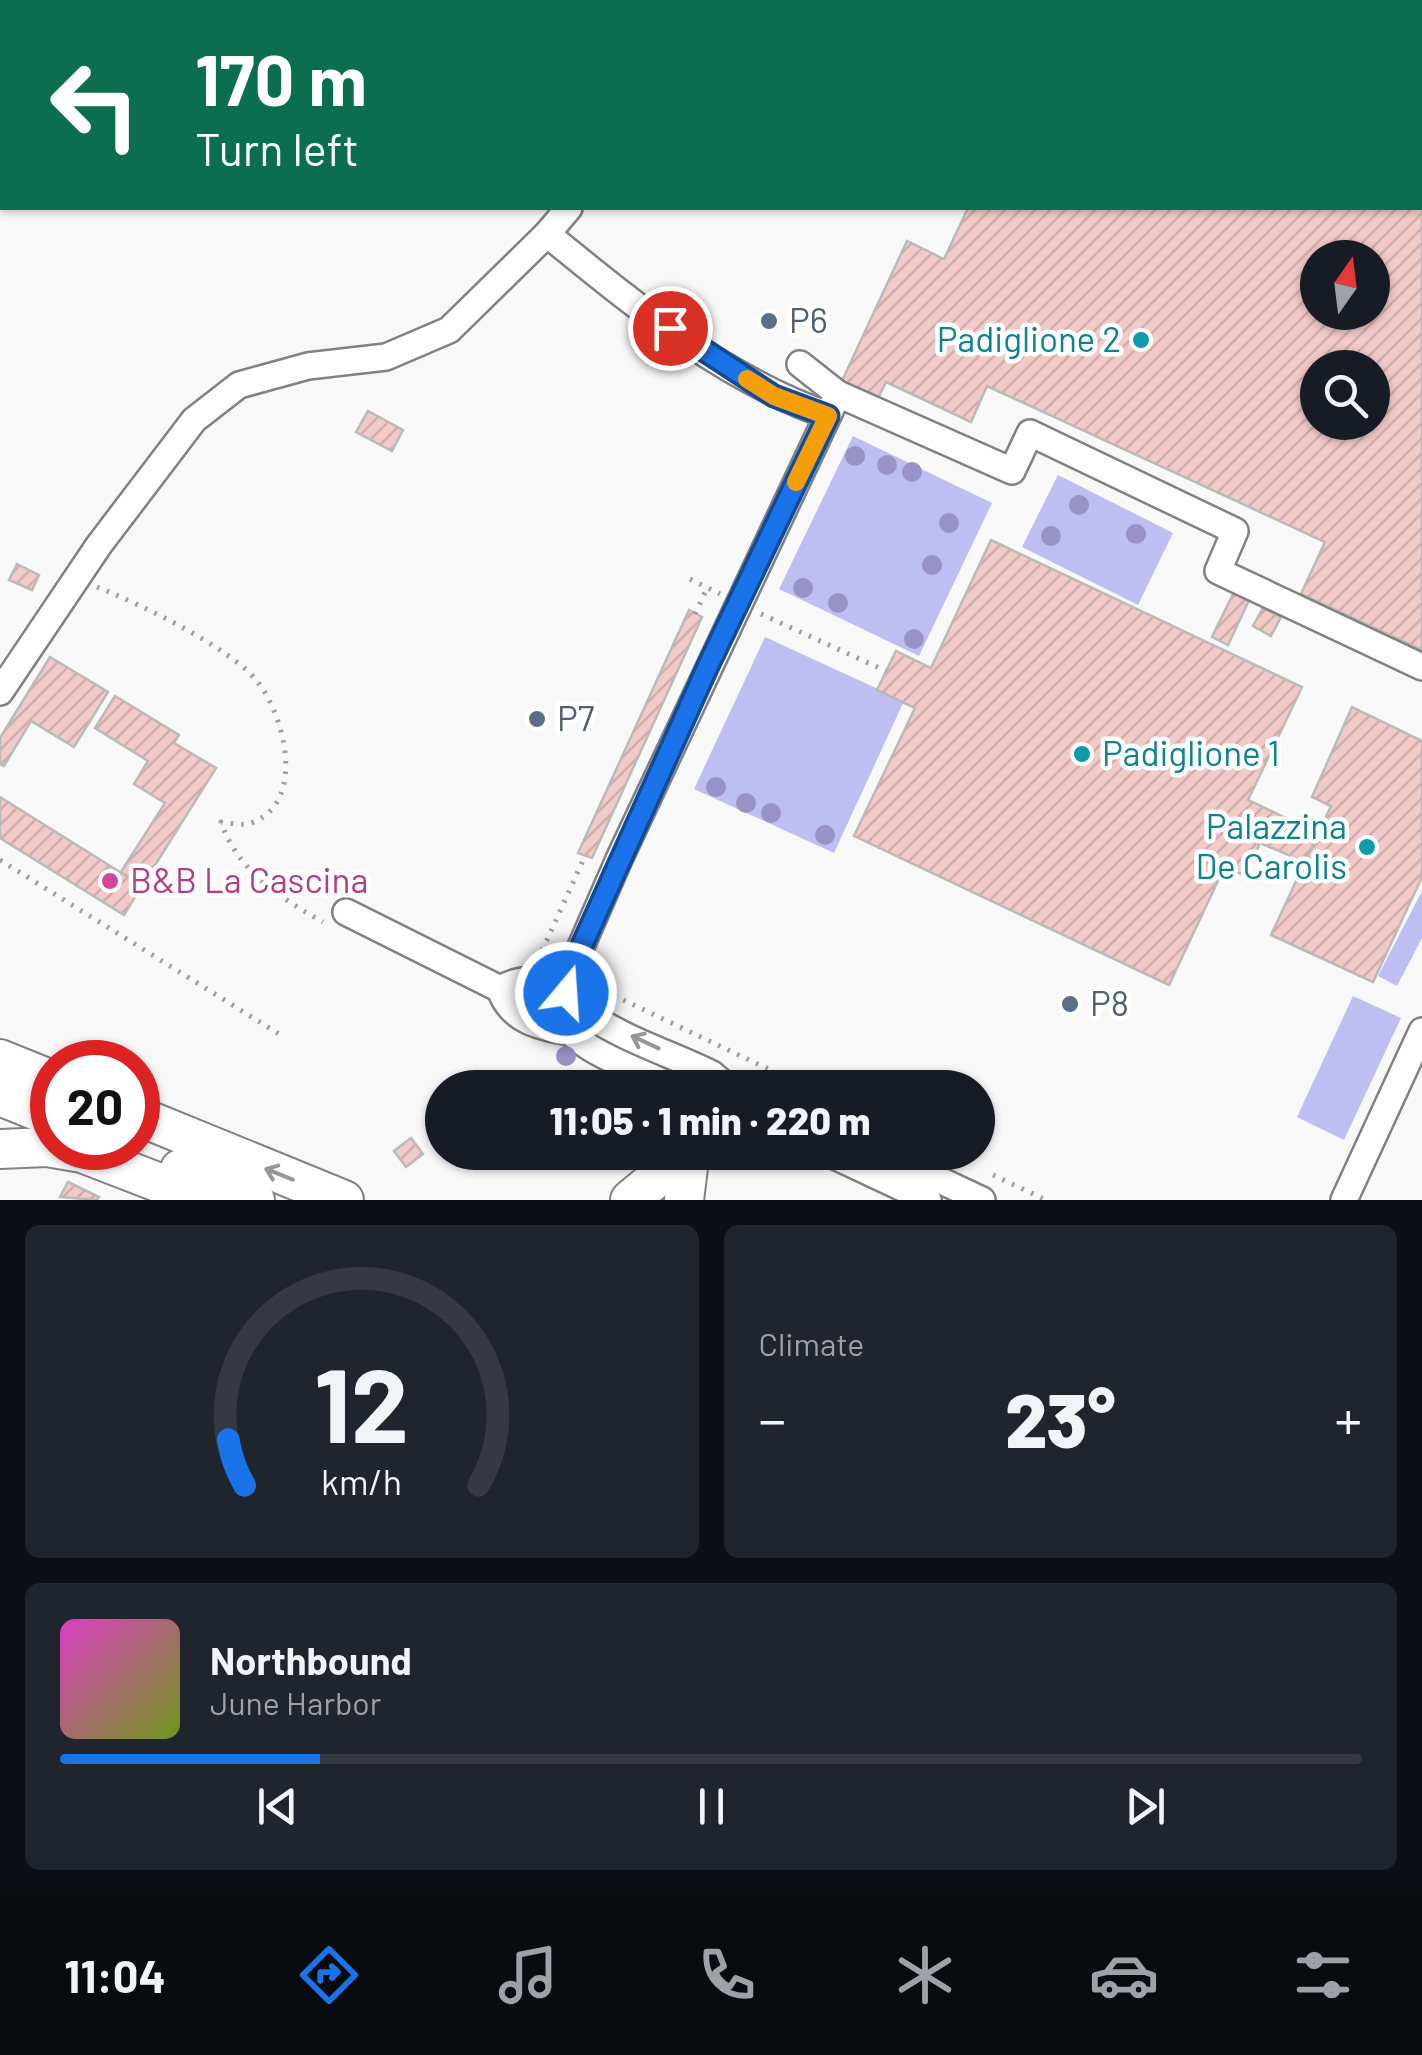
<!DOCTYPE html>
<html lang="en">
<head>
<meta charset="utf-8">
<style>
  :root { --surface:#171b24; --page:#20242c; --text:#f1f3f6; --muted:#9ea1a6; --line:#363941; --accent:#1a73e8 }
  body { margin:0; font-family:Barlow,sans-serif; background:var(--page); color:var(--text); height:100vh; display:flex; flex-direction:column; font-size:38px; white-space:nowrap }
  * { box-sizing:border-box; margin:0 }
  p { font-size:32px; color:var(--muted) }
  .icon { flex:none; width:55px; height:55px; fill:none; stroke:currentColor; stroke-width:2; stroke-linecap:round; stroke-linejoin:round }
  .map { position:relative; height:1200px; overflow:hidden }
  .drawer { display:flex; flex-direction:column; gap:25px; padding:25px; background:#0d0f14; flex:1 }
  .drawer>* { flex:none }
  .top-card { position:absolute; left:0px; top:0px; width:1422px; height:210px; box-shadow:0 2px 8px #0004; background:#0b6e4f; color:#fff; overflow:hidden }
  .needle { width:65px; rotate:14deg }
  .tools { position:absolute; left:1300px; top:240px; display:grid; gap:20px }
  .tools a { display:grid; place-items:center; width:90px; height:90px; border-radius:50%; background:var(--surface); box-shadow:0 2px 8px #0004; font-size:50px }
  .speed { position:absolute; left:30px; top:1040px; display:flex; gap:20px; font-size:50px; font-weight:700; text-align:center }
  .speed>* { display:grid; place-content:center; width:130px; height:130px; border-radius:50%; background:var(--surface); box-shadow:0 2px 8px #0004; line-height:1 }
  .speed .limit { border:15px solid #d22; background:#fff; color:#111 }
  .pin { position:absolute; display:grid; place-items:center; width:85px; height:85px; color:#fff; margin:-42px; border:5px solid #fff; border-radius:50%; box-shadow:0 2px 10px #0007 }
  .me { position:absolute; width:110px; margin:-55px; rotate:18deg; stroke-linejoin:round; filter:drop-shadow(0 0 8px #0008) }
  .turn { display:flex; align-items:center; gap:35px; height:210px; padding:0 30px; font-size:45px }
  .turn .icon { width:130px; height:130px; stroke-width:2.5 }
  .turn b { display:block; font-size:70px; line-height:85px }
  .big { font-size:75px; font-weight:800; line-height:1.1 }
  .drawer .card { flex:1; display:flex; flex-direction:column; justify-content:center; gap:15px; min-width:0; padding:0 35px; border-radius:15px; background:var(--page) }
  .drawer .dial { align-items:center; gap:0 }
  .dial svg { height:260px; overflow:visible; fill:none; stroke:var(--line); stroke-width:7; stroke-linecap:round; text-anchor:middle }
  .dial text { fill:var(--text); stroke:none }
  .song { display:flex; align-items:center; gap:30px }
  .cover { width:120px; height:120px; border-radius:15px; background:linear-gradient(135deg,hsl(310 70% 55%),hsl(80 70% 35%)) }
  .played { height:10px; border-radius:5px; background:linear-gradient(90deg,var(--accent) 20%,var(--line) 20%) }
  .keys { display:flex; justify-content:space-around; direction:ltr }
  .heat { display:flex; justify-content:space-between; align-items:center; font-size:55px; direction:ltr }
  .drawer .tiles { flex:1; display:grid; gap:25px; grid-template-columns:1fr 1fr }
  .card:last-child { grid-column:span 2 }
  .trip { position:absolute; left:425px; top:1070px; width:570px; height:100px; border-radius:50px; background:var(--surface); box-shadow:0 2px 8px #0004; font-weight:800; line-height:100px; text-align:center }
  .dock { display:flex; height:160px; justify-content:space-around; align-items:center; background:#090b0e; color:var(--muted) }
  .dock .icon { width:70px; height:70px }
  .dock .current { color:var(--accent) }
  .dock b { font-size:45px; color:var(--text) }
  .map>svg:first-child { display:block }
</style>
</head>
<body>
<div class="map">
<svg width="1422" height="1200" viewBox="0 0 1422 1200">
  <defs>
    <pattern id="building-hatch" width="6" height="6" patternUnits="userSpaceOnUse" patternTransform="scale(2.5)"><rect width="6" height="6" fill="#f2cac8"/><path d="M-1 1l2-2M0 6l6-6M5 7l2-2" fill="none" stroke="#cfadab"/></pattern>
  </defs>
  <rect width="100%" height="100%" fill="#f8f8f9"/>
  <g fill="#bfbef2">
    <polygon points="853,436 992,503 919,656 779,589"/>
    <polygon points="1058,475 1173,533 1138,605 1022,547"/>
    <polygon points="765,637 904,701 834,853 694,789"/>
    <polygon points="1422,891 1422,938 1397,986 1378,976"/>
    <polygon points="1353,996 1401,1018 1344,1140 1297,1117"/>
  </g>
  <g fill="url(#building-hatch)" stroke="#bbbab9" stroke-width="2.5" fill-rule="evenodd">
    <path d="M1064,0H1422V650L1301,594L1325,542L987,386L971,422L886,382L878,398L842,381L907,241L944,259L968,208H1420V2H1062ZM1318,258H1372V312H1318ZM1318,368H1372V422H1318Z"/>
    <polygon points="368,411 403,430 392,451 356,432"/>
    <polygon points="991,540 1302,687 1248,800 1318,833 1305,862 1260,843 1245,876 1225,866 1169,985 854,836 915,708 877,690 896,651 931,668"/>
    <polygon points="17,564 39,575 32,590 9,580"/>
    <polygon points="1235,590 1250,598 1228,645 1212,637"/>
    <polygon points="1263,608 1281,617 1271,636 1253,626"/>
    <polygon points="689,610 702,617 592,858 578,853"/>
    <polygon points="50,657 108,692 74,747 31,721 4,766 0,764 0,738"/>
    <polygon points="115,696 179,735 174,743 216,768 142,886 121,872 165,803 134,784 148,761 95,728"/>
    <polygon points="1352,707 1422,741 1422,877 1373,982 1271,935 1331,806 1312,797"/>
    <polygon points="0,797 142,886 124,915 0,838"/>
    <polygon points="411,1138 423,1154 406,1167 394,1151"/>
    <polygon points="68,1182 99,1197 97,1200 60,1197"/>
  </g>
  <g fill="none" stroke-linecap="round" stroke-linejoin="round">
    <g stroke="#818182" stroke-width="30">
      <g id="minor">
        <polyline points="735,2 737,0"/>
        <path d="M547,234C633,304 723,379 828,415"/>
        <polyline points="838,394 1012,471 1030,433 1235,531 1218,571 1422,667"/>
        <polyline points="0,692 99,545 194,420 239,385 308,366 386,357 449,330 547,234 569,208"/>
        <polyline points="346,912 500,989"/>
        <path d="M569,1032C539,1027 510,1020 500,989C513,982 523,979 538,982C562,986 571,1004 590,1016C627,1040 673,1055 712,1074L728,1088"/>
        <path d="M674,1088C647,1072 565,1049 563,1015C562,1002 567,987 569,974L620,857L838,394L800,364"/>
        <polyline points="826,1152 928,1200"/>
        <polyline points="880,1152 982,1200"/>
        <polyline points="1344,1200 1422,1031"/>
      </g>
    </g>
    <g stroke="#818182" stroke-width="42">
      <g id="highway">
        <polyline points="0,1059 52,1080"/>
        <polyline points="0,1096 52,1117"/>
        <polyline points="138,1116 344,1200"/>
        <polyline points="0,1149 47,1147 82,1153 204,1200"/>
        <polyline points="180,1169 255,1200"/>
        <polyline points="630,1200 688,1152"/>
        <polyline points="684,1200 690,1152"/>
      </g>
    </g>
    <g stroke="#9e9e9f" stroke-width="5" stroke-dasharray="2.5 8" stroke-linecap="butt">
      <polyline points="690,579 720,594"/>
      <path d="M97,587C140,604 228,646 257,681C285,716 307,803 251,823C243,826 230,823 221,822C237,870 280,898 323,922"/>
      <polyline points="695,614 707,588"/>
      <polyline points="761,614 886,671"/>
      <polyline points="0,860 279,1034"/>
      <polyline points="538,960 585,856"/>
      <polyline points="596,970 607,990 617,997 808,1088"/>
      <polyline points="993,1175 1046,1200"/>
    </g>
    <use href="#minor" stroke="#fff" stroke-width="25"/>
    <use href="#highway" stroke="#fff" stroke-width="38"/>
  </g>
  <g fill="#9992c6">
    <circle cx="855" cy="456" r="10"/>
    <circle cx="887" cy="465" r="10"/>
    <circle cx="912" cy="472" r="10"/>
    <circle cx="1079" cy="505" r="10"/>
    <circle cx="949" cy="523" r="10"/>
    <circle cx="1136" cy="534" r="10"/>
    <circle cx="1051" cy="536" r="10"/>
    <circle cx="932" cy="565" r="10"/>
    <circle cx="803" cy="588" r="10"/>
    <circle cx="838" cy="603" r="10"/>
    <circle cx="914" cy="639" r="10"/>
    <circle cx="716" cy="787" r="10"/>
    <circle cx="746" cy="803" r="10"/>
    <circle cx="771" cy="813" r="10"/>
    <circle cx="825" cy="835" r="10"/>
    <circle cx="566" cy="1056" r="10"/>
  </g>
  <defs><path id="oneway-shaft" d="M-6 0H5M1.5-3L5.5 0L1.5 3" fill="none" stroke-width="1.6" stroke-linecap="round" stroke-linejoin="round" transform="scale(2.5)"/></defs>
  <g stroke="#969697">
    <use href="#oneway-shaft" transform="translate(645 1042) rotate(-155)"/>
    <use href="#oneway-shaft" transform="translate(279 1174) rotate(-158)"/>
  </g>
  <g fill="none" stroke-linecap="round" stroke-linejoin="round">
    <g stroke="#114b97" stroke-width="25">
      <polyline id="route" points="566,993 569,974 708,666 828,416 774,396 670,328"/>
    </g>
    <use href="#route" stroke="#1a73e8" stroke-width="18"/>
    <polyline stroke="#f59e0b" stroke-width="18" points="747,379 774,396 828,416 796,482"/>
  </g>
  <g fill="#5c6f8a" stroke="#fff" stroke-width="4">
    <circle cx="769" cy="321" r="10"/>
    <circle cx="537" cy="719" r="10"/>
    <circle cx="1070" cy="1004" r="10"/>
  </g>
  <g fill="#0f9aa8" stroke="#fff" stroke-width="4">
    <circle cx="1141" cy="340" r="10"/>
    <circle cx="1082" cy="754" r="10"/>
    <circle cx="1367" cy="847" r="10"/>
  </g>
  <circle fill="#d1479c" stroke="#fff" stroke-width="4" cx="110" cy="881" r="10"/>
  <g text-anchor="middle" stroke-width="9" stroke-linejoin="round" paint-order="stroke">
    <g font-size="35" fill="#4e5e75" stroke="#fff" text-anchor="start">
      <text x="789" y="333">P6</text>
      <text x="557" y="731">P7</text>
      <text x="1090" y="1016">P8</text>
    </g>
    <g font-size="35" fill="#0d838f" stroke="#fff" text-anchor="end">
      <text x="1121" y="352">Padiglione 2</text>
      <text x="1102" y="766" text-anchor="start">Padiglione 1</text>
      <text x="1347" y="839">Palazzina<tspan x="1347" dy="40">De Carolis</tspan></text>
    </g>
    <g font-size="35" fill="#b23c85" stroke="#fff" text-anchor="start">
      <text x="130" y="893">B&amp;B La Cascina</text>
    </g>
  </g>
</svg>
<div class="tools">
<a><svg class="needle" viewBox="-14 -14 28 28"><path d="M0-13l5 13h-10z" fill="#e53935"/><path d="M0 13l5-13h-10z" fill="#9ea1a6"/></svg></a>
<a><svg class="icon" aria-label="search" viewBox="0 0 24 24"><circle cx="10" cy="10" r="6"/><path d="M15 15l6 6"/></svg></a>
</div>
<div class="speed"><div class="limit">20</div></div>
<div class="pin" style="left:670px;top:328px;background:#d93025"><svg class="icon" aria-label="arrive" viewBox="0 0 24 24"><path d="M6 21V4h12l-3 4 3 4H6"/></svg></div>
<svg class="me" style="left:566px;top:993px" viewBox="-20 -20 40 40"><circle r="17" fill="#1a73e8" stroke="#fff" stroke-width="3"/><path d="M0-11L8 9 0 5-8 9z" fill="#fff"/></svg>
<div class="trip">11:05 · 1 min · 220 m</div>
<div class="top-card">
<div class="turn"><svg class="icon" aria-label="left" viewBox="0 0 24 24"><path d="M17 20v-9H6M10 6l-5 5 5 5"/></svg><div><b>170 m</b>Turn left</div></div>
</div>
</div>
<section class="drawer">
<div class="tiles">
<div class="card dial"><svg viewBox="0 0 100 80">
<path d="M14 69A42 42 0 1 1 86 69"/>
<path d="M14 69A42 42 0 0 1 9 55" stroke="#1a73e8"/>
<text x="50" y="56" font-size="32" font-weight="700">12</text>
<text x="50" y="72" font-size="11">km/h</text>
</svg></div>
<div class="card"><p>Climate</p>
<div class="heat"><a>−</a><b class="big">23°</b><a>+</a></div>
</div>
<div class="card">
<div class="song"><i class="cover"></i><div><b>Northbound</b><p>June Harbor</p></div></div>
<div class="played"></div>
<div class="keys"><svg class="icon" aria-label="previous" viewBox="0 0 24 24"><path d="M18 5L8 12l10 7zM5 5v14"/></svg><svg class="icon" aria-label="pause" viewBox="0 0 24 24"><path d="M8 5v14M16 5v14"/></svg><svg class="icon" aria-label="next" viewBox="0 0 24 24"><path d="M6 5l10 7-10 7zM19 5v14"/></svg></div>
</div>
</div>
</section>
<nav class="dock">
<b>11:04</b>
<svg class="icon current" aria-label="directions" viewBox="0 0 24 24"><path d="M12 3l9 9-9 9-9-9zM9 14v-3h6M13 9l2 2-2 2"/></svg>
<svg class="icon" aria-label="music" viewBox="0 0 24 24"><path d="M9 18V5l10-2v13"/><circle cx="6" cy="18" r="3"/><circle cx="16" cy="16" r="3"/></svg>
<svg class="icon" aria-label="phone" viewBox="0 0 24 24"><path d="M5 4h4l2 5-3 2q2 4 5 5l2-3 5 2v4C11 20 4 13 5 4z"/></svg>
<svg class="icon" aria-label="climate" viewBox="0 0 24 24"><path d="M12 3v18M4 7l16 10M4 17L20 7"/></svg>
<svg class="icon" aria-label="car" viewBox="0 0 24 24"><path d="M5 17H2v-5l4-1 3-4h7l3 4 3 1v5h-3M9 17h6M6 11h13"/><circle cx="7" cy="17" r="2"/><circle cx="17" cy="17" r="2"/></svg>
<svg class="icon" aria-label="filters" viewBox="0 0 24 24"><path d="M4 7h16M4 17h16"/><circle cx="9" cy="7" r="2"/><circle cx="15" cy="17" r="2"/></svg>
</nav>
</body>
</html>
